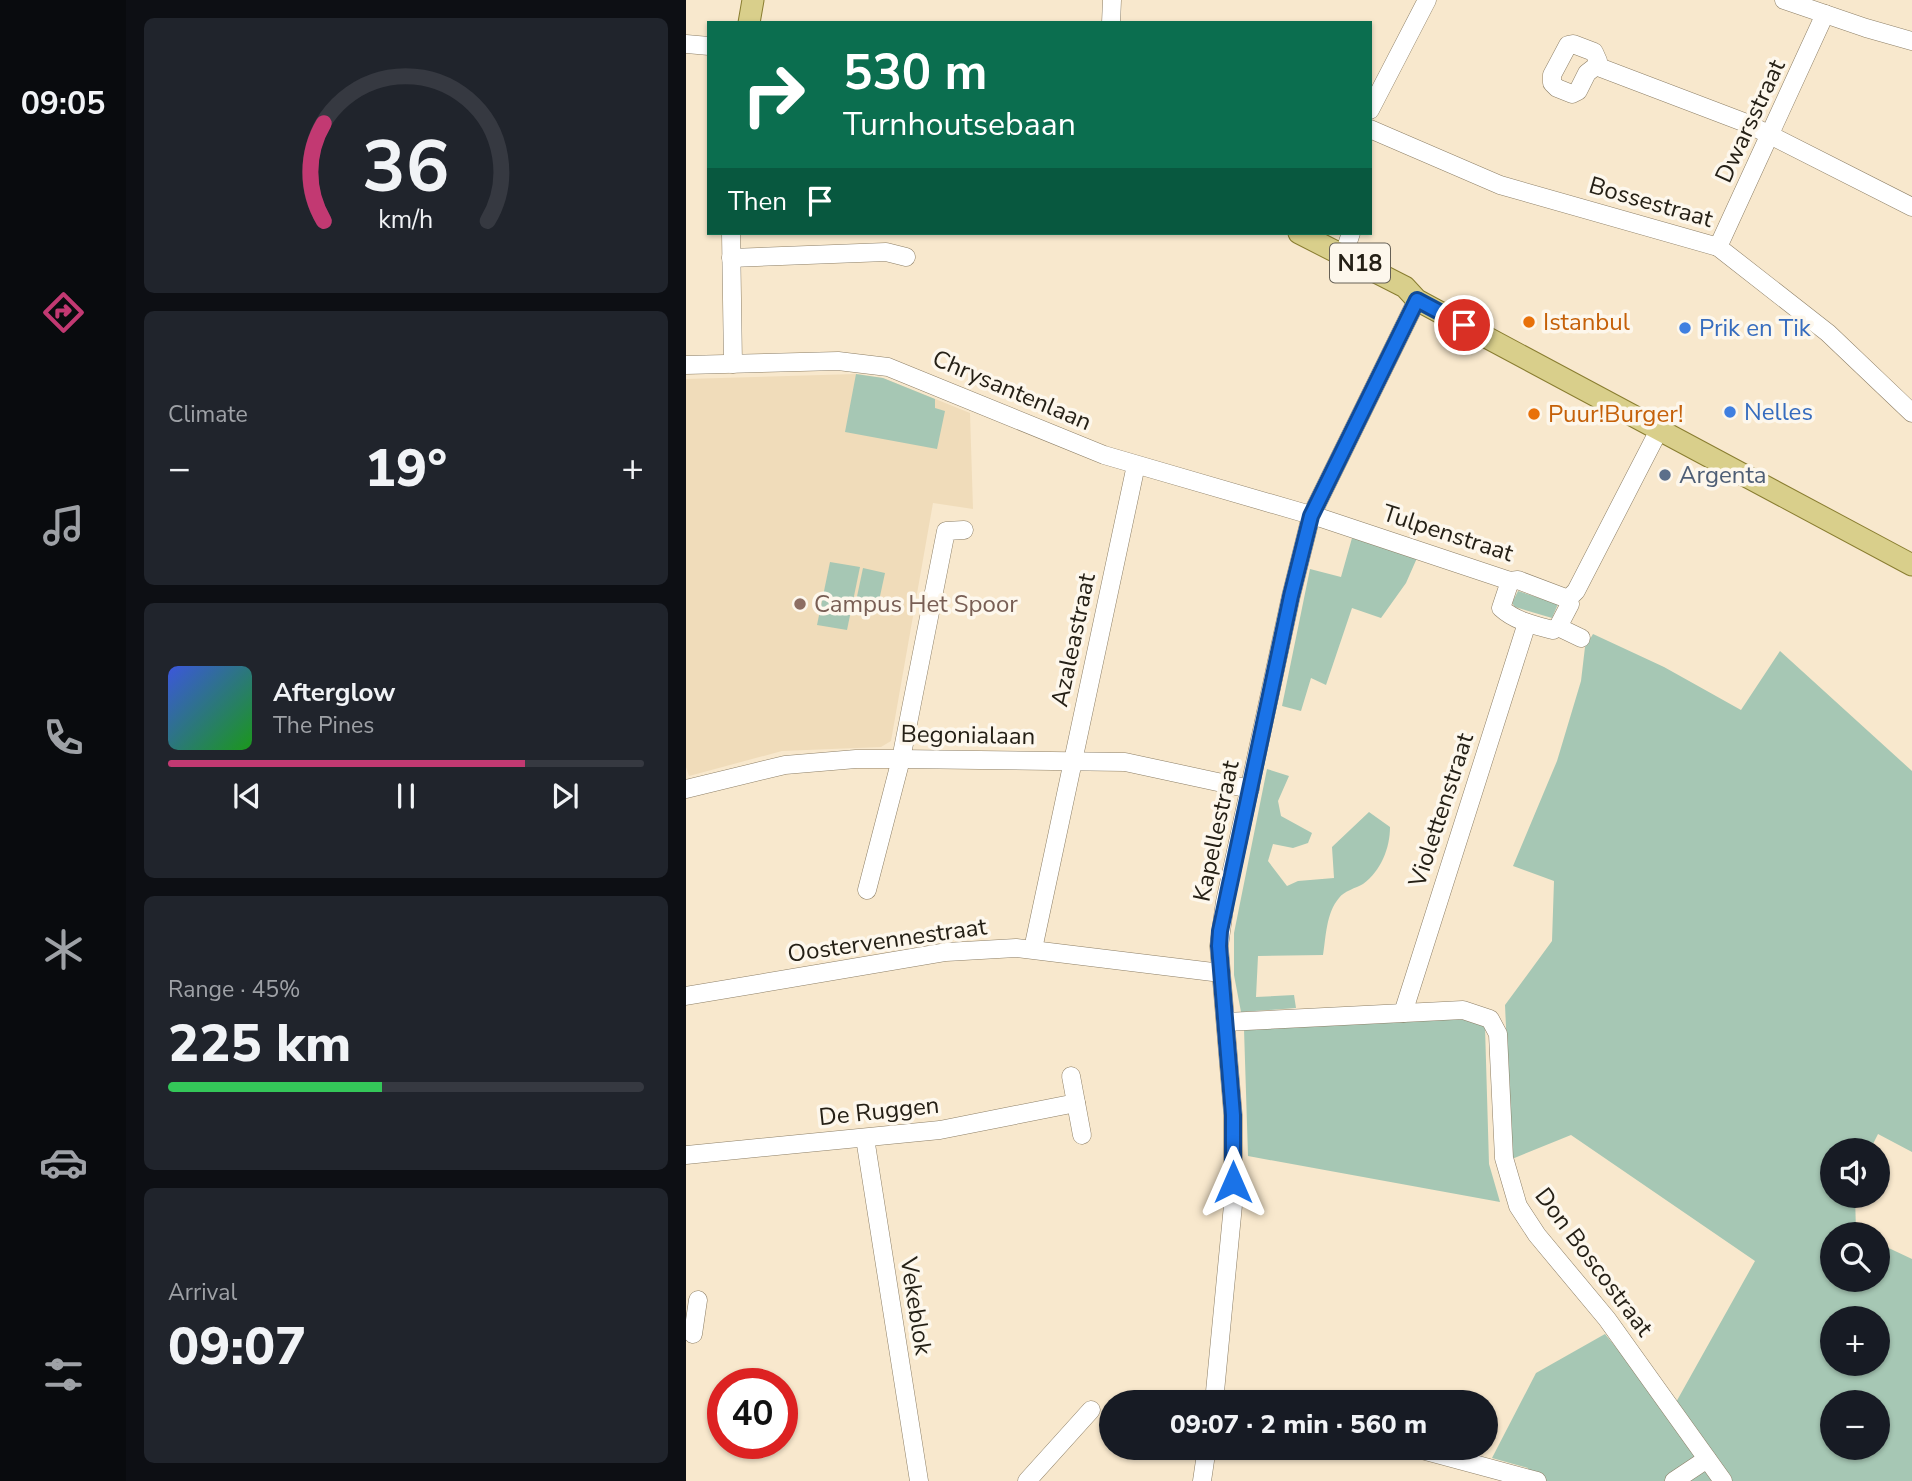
<!DOCTYPE html>
<html lang="en">
<head>
<meta charset="utf-8">
<style>
  :root { --surface:#171b24; --page:#20242c; --text:#f1f3f6; --muted:#9ea1a6; --line:#363941; --accent:#c23972 }
  body { margin:0; font-family:"Nunito Sans",sans-serif; background:var(--page); color:var(--text); height:100vh; display:flex; flex-direction:column; font-size:26px; white-space:nowrap }
  * { box-sizing:border-box; margin:0 }
  p { font-size:23px; color:var(--muted) }
  .icon { flex:none; width:38px; height:38px; fill:none; stroke:currentColor; stroke-width:2; stroke-linecap:round; stroke-linejoin:round }
  .map { position:relative; flex:1; overflow:hidden }
  .details { display:flex; flex-direction:column; gap:18px; padding:18px; background:#0d0f14; width:560px }
  .details>* { flex:none }
  .banner { position:absolute; left:21px; top:21px; width:665px; height:214px; border-radius:0px; box-shadow:0 2px 5px #0004; background:#0b6e4f; color:#fff; overflow:hidden }
  .buttons { position:absolute; left:1134px; top:1138px; display:grid; gap:14px }
  .buttons a { display:grid; place-items:center; width:70px; height:70px; border-radius:50%; background:var(--surface); box-shadow:0 2px 5px #0004; font-size:35px }
  .speed { position:absolute; left:21px; top:1368px; display:flex; gap:14px; font-size:35px; font-weight:700; text-align:center }
  .speed>* { display:grid; place-content:center; width:91px; height:91px; border-radius:50%; background:var(--surface); box-shadow:0 2px 5px #0004; line-height:1 }
  .speed .limit { border:10px solid #d22; background:#fff; color:#111 }
  .pin { position:absolute; display:grid; place-items:center; width:60px; height:60px; color:#fff; margin:-30px; border:4px solid #fff; border-radius:50%; box-shadow:0 2px 7px #0007 }
  .me { position:absolute; width:77px; margin:-38px; rotate:0deg; stroke-linejoin:round; filter:drop-shadow(0 0 5px #0008) }
  .turn { display:flex; align-items:center; gap:24px; height:147px; padding:0 21px; font-size:32px }
  .turn .icon { width:91px; height:91px; stroke-width:2.5 }
  .turn b { display:block; font-size:49px; line-height:60px }
  .then { display:flex; align-items:center; height:66px; padding:0 21px; background:#0003; gap:14px; font-size:26px }
  .big { font-size:52px; font-weight:800; line-height:1.1 }
  .details .tile { flex:1; display:flex; flex-direction:column; justify-content:center; gap:10px; min-width:0; padding:0 24px; border-radius:10px; background:var(--page) }
  .details .dial { align-items:center; gap:0 }
  .dial svg { height:182px; overflow:visible; fill:none; stroke:var(--line); stroke-width:7; stroke-linecap:round; text-anchor:middle }
  .dial text { fill:var(--text); stroke:none }
  .song { display:flex; align-items:center; gap:21px }
  .cover { width:84px; height:84px; border-radius:10px; background:linear-gradient(135deg,hsl(230 70% 55%),hsl(120 70% 35%)) }
  .played { height:7px; border-radius:4px; background:linear-gradient(90deg,var(--accent) 75%,var(--line) 75%) }
  .keys { display:flex; justify-content:space-around; direction:ltr }
  .heat { display:flex; justify-content:space-between; align-items:center; font-size:38px; direction:ltr }
  .charge { height:10px; border-radius:5px; background:linear-gradient(90deg,#34c759 45%,var(--line) 0) }
  .trip { position:absolute; left:413px; top:1390px; width:399px; height:70px; border-radius:35px; background:var(--surface); box-shadow:0 2px 5px #0004; font-weight:800; line-height:70px; text-align:center }
  main { display:flex; flex:1; min-height:0 }
  .tab-bar { display:flex; flex-direction:column; width:126px; justify-content:space-around; align-items:center; background:#090b0e; color:var(--muted) }
  .tab-bar .icon { width:49px; height:49px }
  .tab-bar .active { color:var(--accent) }
  .tab-bar b { font-size:32px; color:var(--text) }
  .map>svg:first-child { display:block }
</style>
</head>
<body>
<main>
<nav class="tab-bar">
<b>09:05</b>
<svg class="icon active" aria-label="directions" viewBox="0 0 24 24"><path d="M12 3l9 9-9 9-9-9zM9 14v-3h6M13 9l2 2-2 2"/></svg>
<svg class="icon" aria-label="music" viewBox="0 0 24 24"><path d="M9 18V5l10-2v13"/><circle cx="6" cy="18" r="3"/><circle cx="16" cy="16" r="3"/></svg>
<svg class="icon" aria-label="phone" viewBox="0 0 24 24"><path d="M5 4h4l2 5-3 2q2 4 5 5l2-3 5 2v4C11 20 4 13 5 4z"/></svg>
<svg class="icon" aria-label="climate" viewBox="0 0 24 24"><path d="M12 3v18M4 7l16 10M4 17L20 7"/></svg>
<svg class="icon" aria-label="car" viewBox="0 0 24 24"><path d="M5 17H2v-5l4-1 3-4h7l3 4 3 1v5h-3M9 17h6M6 11h13"/><circle cx="7" cy="17" r="2"/><circle cx="17" cy="17" r="2"/></svg>
<svg class="icon" aria-label="filters" viewBox="0 0 24 24"><path d="M4 7h16M4 17h16"/><circle cx="9" cy="7" r="2"/><circle cx="15" cy="17" r="2"/></svg>
</nav>
<section class="details">
<div class="tile dial"><svg viewBox="0 0 100 80">
<path d="M14 69A42 42 0 1 1 86 69"/>
<path d="M14 69A42 42 0 0 1 14 26" stroke="#c23972"/>
<text x="50" y="56" font-size="32" font-weight="700">36</text>
<text x="50" y="72" font-size="11">km/h</text>
</svg></div>
<div class="tile"><p>Climate</p>
<div class="heat"><a>−</a><b class="big">19°</b><a>+</a></div>
</div>
<div class="tile">
<div class="song"><i class="cover"></i><div><b>Afterglow</b><p>The Pines</p></div></div>
<div class="played"></div>
<div class="keys"><svg class="icon" aria-label="previous" viewBox="0 0 24 24"><path d="M18 5L8 12l10 7zM5 5v14"/></svg><svg class="icon" aria-label="pause" viewBox="0 0 24 24"><path d="M8 5v14M16 5v14"/></svg><svg class="icon" aria-label="next" viewBox="0 0 24 24"><path d="M6 5l10 7-10 7zM19 5v14"/></svg></div>
</div>
<div class="tile"><p>Range · 45%</p><b class="big">225 km</b><div class="charge"></div></div>
<div class="tile"><p>Arrival</p><b class="big">09:07</b></div>
</section>
<div class="map">
<svg width="1226" height="1481" viewBox="0 0 1226 1481">
  <rect width="100%" height="100%" fill="#f8e8cd"/>
  <polygon fill="#f0dcba" points="170,374 197,378 284,413 287,509 247,503 205,741 195,747 96,751 3,776 0,767 0,379"/>
  <g fill="#a6c7b4" fill-rule="evenodd">
    <polygon points="170,374 197,378 249,399 249,408 259,411 251,449 159,432"/>
    <polygon points="666,538 731,558 720,583 695,618 666,608 640,685 625,678 615,711 596,706 624,569 655,577"/>
    <polygon points="144,562 174,567 161,630 131,625"/>
    <polygon points="177,568 199,573 191,610 169,606"/>
    <polygon points="832,591 872,604 866,618 829,607 826,603"/>
    <path d="M907,634L978,667L1055,710L1094,651L1226,771V1152L1192,1134L1184,1150H1146V1195H1169L1170,1232L1173,1234H1146V1279H1192V1243L1226,1259V1481H838L842,1468L806,1458L850,1373L919,1334L984,1413L1069,1261L885,1135L826,1159L819,1005L866,941L868,881L827,866L871,761L895,681L899,647ZM1146,1318H1192V1363H1146ZM1146,1402H1192V1447H1146Z"/>
    <path d="M581,769L603,776L592,801L595,816L626,833L622,843L607,848L587,844L582,861L601,886L612,881L648,878L646,847L683,812L704,827C704,848 695,871 677,884C670,888 658,891 653,898C640,913 640,937 637,955L572,956L570,997L608,995L610,1008L555,1012L548,975V933Z"/>
    <polygon points="774,1017 799,1027 803,1164 814,1202 562,1156 558,1029"/>
  </g>
  <g fill="none" stroke-linecap="round" stroke-linejoin="round">
    <g stroke="#8d7f66" stroke-width="19">
      <g id="minor">
        <polyline points="1098,0 1180,28 1226,41"/>
        <polyline points="425,23 426,0"/>
        <polyline points="0,44 23,46"/>
        <polyline points="910,66 912,61 908,52 887,44 882,45 866,75 866,83 871,88 886,94 892,91 901,73 910,66 1060,123 1226,207"/>
        <polyline points="684,110 741,0"/>
        <polyline points="684,129 814,185 1032,247 1142,333 1226,413"/>
        <polyline points="45,233 47,364"/>
        <polyline points="1032,247 1139,14"/>
        <polyline points="658,254 665,233"/>
        <polyline points="45,258 200,252 220,257"/>
        <polyline points="0,365 152,361 202,367 418,455 635,518 824,581 832,580 882,599"/>
        <path d="M824,581L815,608C829,621 848,625 867,630L872,627"/>
        <polyline points="872,627 884,604 882,599 890,591 973,430"/>
        <polyline points="872,627 895,638"/>
        <polyline points="0,789 99,765 170,759 215,759 439,762 564,789"/>
        <polyline points="181,890 215,759 260,531 278,530"/>
        <polyline points="347,949 450,465"/>
        <polyline points="0,996 260,952 330,948 535,973"/>
        <polyline points="717,1013 841,623"/>
        <polyline points="540,1022 777,1010 804,1019 812,1034 818,1158 832,1206 851,1235 921,1319 1037,1481"/>
        <polyline points="385,1076 396,1135"/>
        <polyline points="179,1138 233,1481"/>
        <polyline points="0,1155 254,1130 390,1103"/>
        <polyline points="7,1334 12,1300"/>
        <polyline points="528,1402 547,1205 547,1115 533,946 539,902 605,596 625,516 731,300"/>
        <polyline points="725,1447 851,1481"/>
        <polyline points="341,1481 405,1410"/>
        <polyline points="516,1481 521,1447"/>
        <polyline points="988,1481 1021,1459"/>
      </g>
    </g>
    <g stroke="#897d30" stroke-width="23">
      <g id="major">
        <polyline points="63,23 67,0"/>
        <polyline points="613,233 719,287 731,300 757,314 1226,565"/>
      </g>
    </g>
    <use href="#minor" stroke="#fff" stroke-width="18"/>
    <use href="#major" stroke="#d9cf8b" stroke-width="21"/>
  </g>
  <g fill="none" stroke-linecap="round" stroke-linejoin="round">
    <g stroke="#114b97" stroke-width="18">
      <polyline id="route" points="547,1182 547,1115 533,946 534,931 605,596 625,516 731,300 778,325"/>
    </g>
    <use href="#route" stroke="#1a73e8" stroke-width="12"/>
  </g>
  <g fill="#e8710a" stroke="#fdf7ec" stroke-width="2.5">
    <circle cx="843" cy="322" r="7"/>
    <circle cx="848" cy="414" r="7"/>
  </g>
  <g fill="#3f7fe0" stroke="#fdf7ec" stroke-width="2.5">
    <circle cx="999" cy="328" r="7"/>
    <circle cx="1044" cy="412" r="7"/>
  </g>
  <circle fill="#5c6f8a" stroke="#fdf7ec" stroke-width="2.5" cx="979" cy="475" r="7"/>
  <circle fill="#8d6e63" stroke="#fdf7ec" stroke-width="2.5" cx="114" cy="604" r="7"/>
  <g text-anchor="middle" stroke-width="7" stroke-linejoin="round" paint-order="stroke">
    <rect fill="#fdf7ec" stroke="#666056" stroke-width="2" x="644" y="243.5" width="60" height="39" rx="5"/>
    <g font-size="23" font-weight="bold" fill="#252016">
      <text x="674" y="271">N18</text>
    </g>
    <g font-size="24" fill="#252016" stroke="#fdf7ec">
      <text transform="translate(1064 121) rotate(-65)" y="8">Dwarsstraat</text>
      <text transform="translate(965 202) rotate(16)" y="8">Bossestraat</text>
      <text transform="translate(326 390) rotate(23)" y="8">Chrysantenlaan</text>
      <text transform="translate(762 533) rotate(18)" y="8">Tulpenstraat</text>
      <text transform="translate(387 640) rotate(-78)" y="8">Azaleastraat</text>
      <text transform="translate(282 735) rotate(1)" y="8">Begonialaan</text>
      <text transform="translate(755 810) rotate(-72)" y="8">Violettenstraat</text>
      <text transform="translate(530 831) rotate(-78)" y="8">Kapellestraat</text>
      <text transform="translate(201 940) rotate(-8)" y="8">Oostervennestraat</text>
      <text transform="translate(193 1111) rotate(-6)" y="8">De Ruggen</text>
      <text transform="translate(908 1262) rotate(53)" y="8">Don Boscostraat</text>
      <text transform="translate(230 1306) rotate(81)" y="8">Vekeblok</text>
    </g>
    <g font-size="24" fill="#c56008" stroke="#fdf7ec" text-anchor="start">
      <text x="857" y="330">Istanbul</text>
      <text x="862" y="422">Puur!Burger!</text>
    </g>
    <g font-size="24" fill="#366cbe" stroke="#fdf7ec" text-anchor="start">
      <text x="1013" y="336">Prik en Tik</text>
      <text x="1058" y="420">Nelles</text>
    </g>
    <g font-size="24" fill="#4e5e75" stroke="#fdf7ec" text-anchor="start">
      <text x="993" y="483">Argenta</text>
    </g>
    <g font-size="24" fill="#785e54" stroke="#fdf7ec" text-anchor="start">
      <text x="128" y="612">Campus Het Spoor</text>
    </g>
  </g>
</svg>
<div class="buttons">
<a><svg class="icon" aria-label="sound" viewBox="0 0 24 24"><path d="M4 9h4l5-4v14l-5-4H4zM17 9q2 3 0 6"/></svg></a>
<a><svg class="icon" aria-label="search" viewBox="0 0 24 24"><circle cx="10" cy="10" r="6"/><path d="M15 15l6 6"/></svg></a>
<a>+</a>
<a>−</a>
</div>
<div class="speed"><div class="limit">40</div></div>
<div class="pin" style="left:778px;top:325px;background:#d93025"><svg class="icon" aria-label="arrive" viewBox="0 0 24 24"><path d="M6 21V4h12l-3 4 3 4H6"/></svg></div>
<svg class="me" style="left:547px;top:1182px" viewBox="-20 -20 40 40"><path d="M0-17L14 15 0 8-14 15z" fill="#1a73e8" stroke="#fff" stroke-width="4"/></svg>
<div class="trip">09:07 · 2 min · 560 m</div>
<div class="banner">
<div class="turn"><svg class="icon" aria-label="right" viewBox="0 0 24 24"><path d="M7 20v-9h11M14 6l5 5-5 5"/></svg><div><b>530 m</b>Turnhoutsebaan</div></div>
<div class="then">Then<svg class="icon" aria-label="arrive" viewBox="0 0 24 24"><path d="M6 21V4h12l-3 4 3 4H6"/></svg></div>
</div>
</div>
</main>
</body>
</html>
